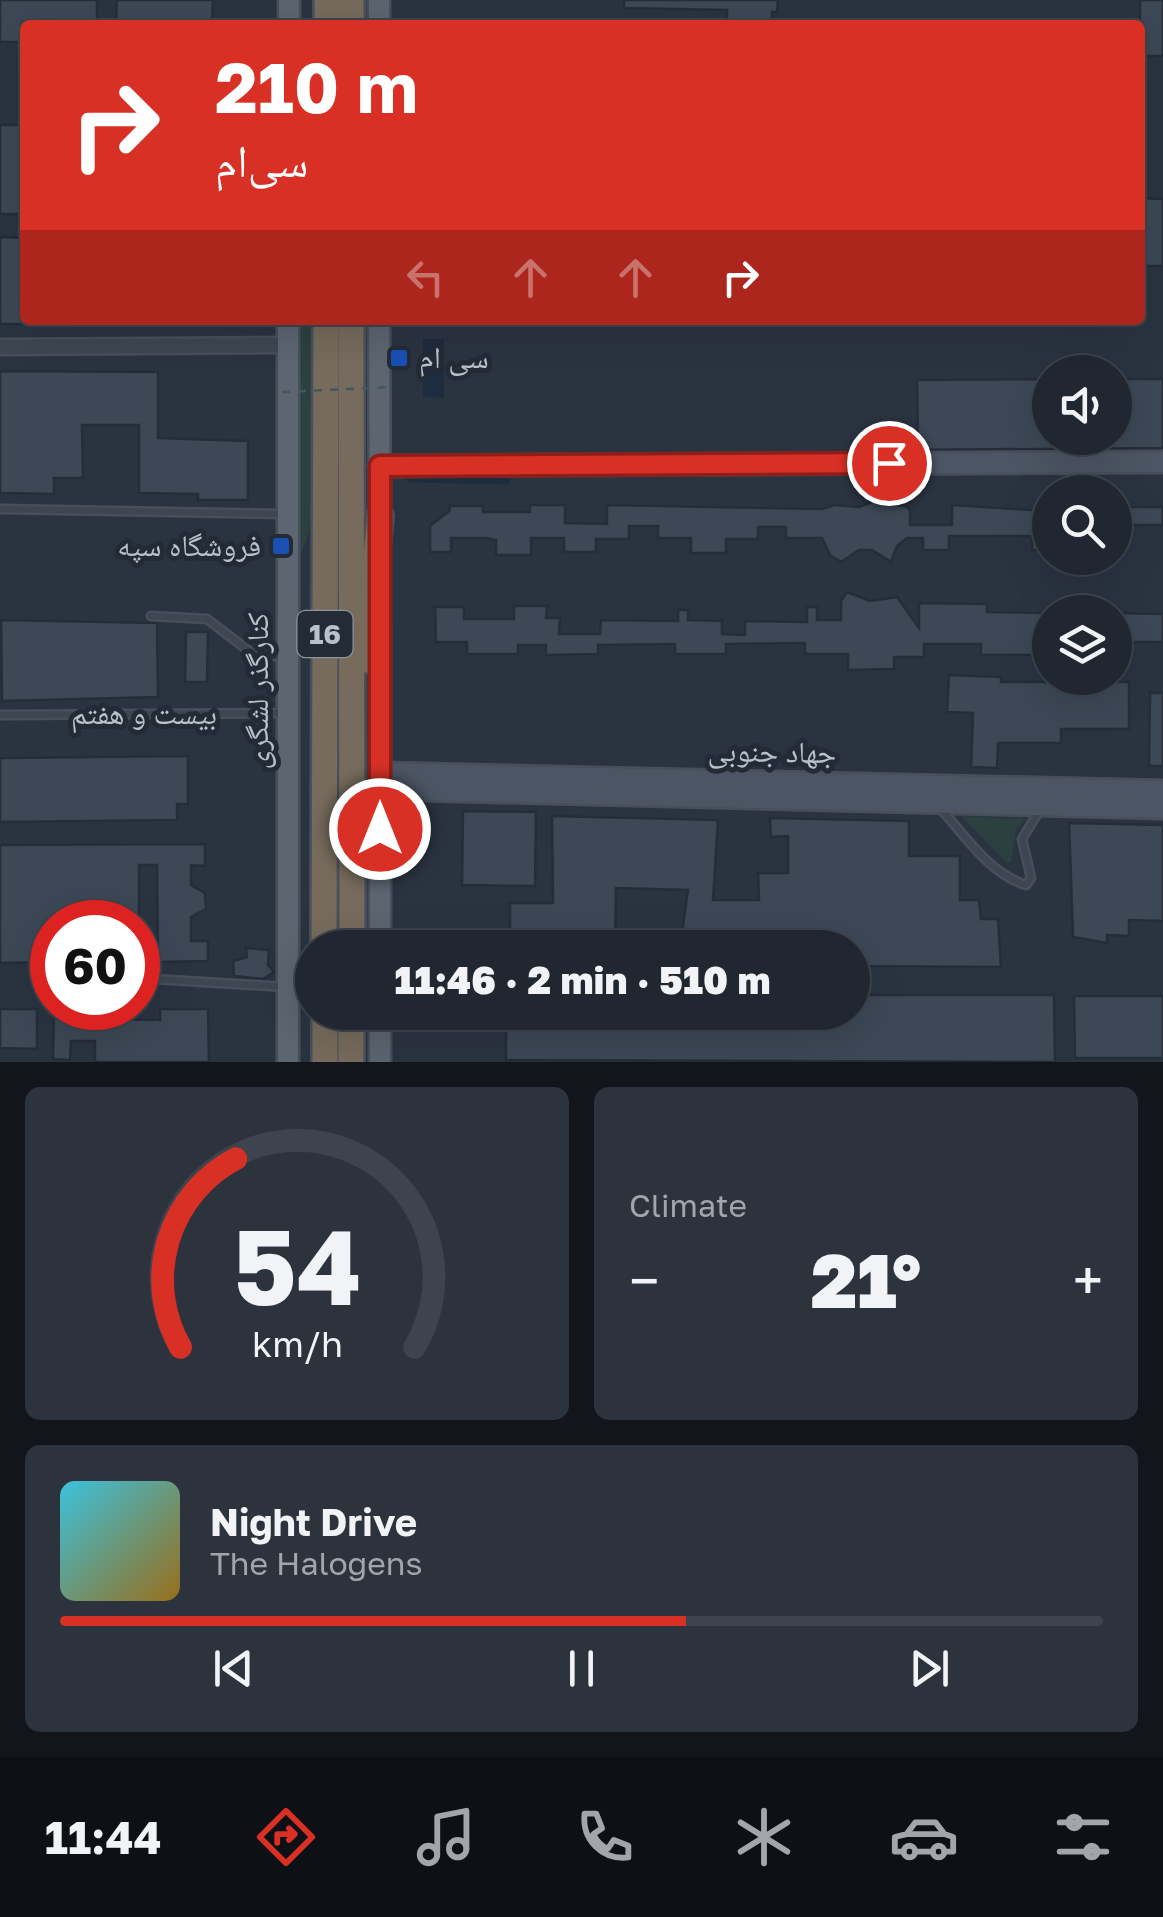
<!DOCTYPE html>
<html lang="en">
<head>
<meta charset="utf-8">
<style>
  :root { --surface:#202731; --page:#2d333d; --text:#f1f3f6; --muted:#a2a5ab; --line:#3d444d; --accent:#d93025 }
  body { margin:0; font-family:"Golos Text","Noto Naskh Arabic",sans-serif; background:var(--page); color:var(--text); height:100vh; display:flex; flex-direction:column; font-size:38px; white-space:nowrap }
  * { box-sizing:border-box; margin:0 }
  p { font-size:32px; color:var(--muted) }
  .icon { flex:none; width:55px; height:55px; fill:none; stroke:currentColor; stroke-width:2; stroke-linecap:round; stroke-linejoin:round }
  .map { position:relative; height:1062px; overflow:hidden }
  .drawer { display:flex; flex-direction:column; gap:25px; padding:25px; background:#12151b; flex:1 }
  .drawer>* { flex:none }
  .guide { position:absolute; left:20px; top:20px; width:1125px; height:305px; border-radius:10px; box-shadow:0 10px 40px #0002,0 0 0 2px var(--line); background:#d93025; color:#fff; overflow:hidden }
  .buttons { position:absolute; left:1032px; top:355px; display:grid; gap:20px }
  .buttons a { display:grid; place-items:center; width:100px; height:100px; border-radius:50%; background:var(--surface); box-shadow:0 10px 40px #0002,0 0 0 2px var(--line); font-size:50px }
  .speed { position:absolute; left:30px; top:900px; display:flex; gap:20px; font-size:50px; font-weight:700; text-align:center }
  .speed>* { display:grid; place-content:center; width:130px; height:130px; border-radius:50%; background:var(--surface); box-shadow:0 10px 40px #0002,0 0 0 2px var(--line); line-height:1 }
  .speed .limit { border:15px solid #d22; background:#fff; color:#111 }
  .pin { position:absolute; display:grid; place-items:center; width:85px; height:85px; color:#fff; margin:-42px; border:5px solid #fff; border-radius:50%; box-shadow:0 2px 10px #0007 }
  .me { position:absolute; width:110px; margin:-55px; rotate:0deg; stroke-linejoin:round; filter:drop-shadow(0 0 8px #0008) }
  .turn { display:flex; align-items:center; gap:35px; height:210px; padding:0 30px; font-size:45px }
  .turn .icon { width:130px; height:130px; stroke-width:2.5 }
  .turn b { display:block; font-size:70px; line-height:85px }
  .lanes { display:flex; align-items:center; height:95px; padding:0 30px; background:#0003; justify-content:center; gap:50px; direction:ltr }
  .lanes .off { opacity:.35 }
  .big { font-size:75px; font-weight:800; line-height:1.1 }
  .drawer .tile { flex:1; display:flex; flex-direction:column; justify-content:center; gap:15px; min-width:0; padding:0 35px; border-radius:15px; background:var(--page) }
  .drawer .dial { align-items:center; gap:0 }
  .dial svg { height:260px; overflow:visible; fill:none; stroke:var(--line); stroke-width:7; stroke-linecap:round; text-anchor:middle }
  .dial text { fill:var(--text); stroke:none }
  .song { display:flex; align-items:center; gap:30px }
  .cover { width:120px; height:120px; border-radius:15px; background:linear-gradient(135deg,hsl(190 70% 55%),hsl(40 70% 35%)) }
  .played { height:10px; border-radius:5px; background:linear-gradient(90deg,var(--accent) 60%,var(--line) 60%) }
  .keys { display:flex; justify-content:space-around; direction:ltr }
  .heat { display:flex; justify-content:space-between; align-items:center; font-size:55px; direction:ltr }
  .drawer .tiles { flex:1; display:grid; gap:25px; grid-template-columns:1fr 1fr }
  .tile:last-child { grid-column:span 2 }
  .trip { position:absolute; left:295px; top:930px; width:575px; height:100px; border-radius:50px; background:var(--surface); box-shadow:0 10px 40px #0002,0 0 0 2px var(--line); font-weight:800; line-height:100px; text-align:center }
  .tabs { display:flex; height:160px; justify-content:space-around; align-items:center; background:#0d1014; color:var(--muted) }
  .tabs .icon { width:70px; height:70px }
  .tabs .active { color:var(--accent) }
  .tabs b { font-size:45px; color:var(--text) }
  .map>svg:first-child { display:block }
</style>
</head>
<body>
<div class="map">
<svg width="1163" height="1062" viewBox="0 0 1163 1062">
  <rect width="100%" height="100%" fill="#2a3441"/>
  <g fill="#2c4042">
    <path d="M299,320H315C315,380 327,506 300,556Z"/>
    <polygon points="961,816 1026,819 1016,830 1011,862 1006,862"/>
  </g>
  <polygon fill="#1d2c3e" points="423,339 444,339 444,398 423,397"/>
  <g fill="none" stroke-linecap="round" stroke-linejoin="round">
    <polyline stroke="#1d2c3e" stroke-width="11" points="411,477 505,479"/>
  </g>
  <g fill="#3c4856" stroke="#242d38" stroke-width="2.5">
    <polygon points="0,0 97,0 97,25 25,25 25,42 0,42"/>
    <polygon points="117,0 213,0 212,25 116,25"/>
    <polygon points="624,0 778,0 777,12 772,12 772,25 727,24 727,10 624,8"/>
    <rect x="1140" y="0" width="23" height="56"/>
    <rect x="0" y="125" width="25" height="89"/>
    <polygon points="1140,198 1163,199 1163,266 1140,266"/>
    <polygon points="0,237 25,238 25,324 0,324"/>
    <polygon points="0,371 158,372 158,438 248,441 248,500 198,500 198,494 139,493 139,425 82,425 83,478 54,478 54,494 0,493"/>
    <polygon points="1050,379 1050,438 1115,438 1115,379 1163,379 1163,448 902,450 902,438 918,438 917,380"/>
    <polygon points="872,502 906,506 910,510 910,525 952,525 952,505 1048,511 1050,550 1032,550 1032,536 949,536 949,550 923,550 923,538 907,538 897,546 891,562 872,550 859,550 841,562 830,555 822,538 786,538 786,527 758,527 758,539 726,539 726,553 691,553 691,538 658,538 658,526 629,526 629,539 596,539 596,552 564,552 564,538 531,538 531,555 496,555 496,540 486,538 451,538 451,552 430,552 430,526 449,511 450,506 483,506 483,512 530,512 530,505 565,505 565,523 607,524 607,505 822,509 835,505 859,507"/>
    <polygon points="1115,507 1163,507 1163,525 1130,525 1130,539 1115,539"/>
    <polygon points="847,592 870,601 897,597 919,628 919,603 987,604 987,612 1050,613 1050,655 981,655 981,644 924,644 924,657 894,657 894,669 848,670 848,654 805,654 805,643 726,644 726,654 675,654 675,644 598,645 598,654 546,655 546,645 518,645 518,654 467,654 467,642 436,642 435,607 464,607 464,619 514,619 514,606 547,606 546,618 560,618 559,634 600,634 601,620 678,621 678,610 688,610 688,620 722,621 722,634 745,635 745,621 807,622 807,607 817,607 817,620 841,620 841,601"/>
    <polygon points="1115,613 1163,614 1163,642 1129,642 1129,631 1115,631"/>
    <polygon points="1,620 157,623 158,697 2,701"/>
    <polygon points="186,632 208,632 207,682 185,682"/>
    <polygon points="949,675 1001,677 1001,682 1129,682 1129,729 1061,729 1061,743 998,743 997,768 971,767 973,713 947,712"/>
    <polygon points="1150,693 1163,693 1163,766 1149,766"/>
    <polygon points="188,756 188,804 177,804 177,820 0,822 0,758"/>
    <polygon points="463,811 536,812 535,886 462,885"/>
    <polygon points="552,816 718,820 713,900 759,900 758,873 788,873 788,836 771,837 770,818 909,821 909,856 960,856 960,900 979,900 981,919 998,919 1001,967 852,966 852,948 666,948 667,930 682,932 688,890 616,888 615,948 510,948 510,903 553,903"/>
    <polygon points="1069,823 1163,825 1163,921 1129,920 1129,936 1107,935 1107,943 1073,937"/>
    <polygon points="205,844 205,866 191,865 191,885 205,893 206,909 191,917 191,941 208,941 208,961 158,962 157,865 139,865 139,922 52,922 52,962 0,963 0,845"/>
    <polygon points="246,948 269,950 268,965 274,972 263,979 234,976 233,961 247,957"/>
    <polygon points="852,995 1054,995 1055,1062 506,1060 506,1012 852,1012"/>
    <polygon points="1074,996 1163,996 1163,1058 1075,1058"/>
    <polygon points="0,1009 37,1009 37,1049 0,1048"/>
    <polygon points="160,1009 208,1009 209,1062 95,1062 95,1041 71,1041 70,1060 53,1059 54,1011 104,1010 104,1019 160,1020"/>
  </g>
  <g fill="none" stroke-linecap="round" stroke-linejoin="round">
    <g stroke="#474f5a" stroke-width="11">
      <g id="lane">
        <polyline points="0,509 282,514"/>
        <polyline points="151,616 207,619 254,655 286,657"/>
        <polyline points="0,715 282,713"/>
        <path d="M941,809C966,837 990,874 1026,885L1031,878L1022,839L1041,808"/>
        <polyline points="153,979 286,987"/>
      </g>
    </g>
    <g stroke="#474f5a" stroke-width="19">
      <polyline id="street" points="0,347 288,345"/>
    </g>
    <g stroke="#474f5a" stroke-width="25">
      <g id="secondary">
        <polyline points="379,466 1163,462"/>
        <polyline points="380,773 1163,791"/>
        <polyline points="380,789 1163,808"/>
      </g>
    </g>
    <g stroke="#474f5a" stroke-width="25">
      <g id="primary">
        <polyline points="379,0 379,25"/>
        <polyline points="289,25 289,0"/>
        <polyline points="379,320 380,531"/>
        <polyline points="380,625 380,948"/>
        <polyline points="380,1012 380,1062"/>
        <polyline points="288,1062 288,320"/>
      </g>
    </g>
    <g stroke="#48515b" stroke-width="30">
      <g id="highway">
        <polyline points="327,0 327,25"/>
        <polyline points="351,25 351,0"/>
        <polyline points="351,320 352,948"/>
        <polyline points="366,660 380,516"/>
        <polyline points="324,948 326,320"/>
        <polyline points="325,1012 325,1062"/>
        <polyline points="351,1062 351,1012"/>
      </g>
    </g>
    <use href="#lane" stroke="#3e4651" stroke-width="6"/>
    <use href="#street" stroke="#3e4651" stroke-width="14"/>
    <use href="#secondary" stroke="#4c5563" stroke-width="20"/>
    <use href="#primary" stroke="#5c6570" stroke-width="20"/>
    <use href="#highway" stroke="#766b5c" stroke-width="25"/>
    <polyline stroke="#455859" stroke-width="2.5" stroke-dasharray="8 8" stroke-linecap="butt" points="282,392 393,387"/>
  </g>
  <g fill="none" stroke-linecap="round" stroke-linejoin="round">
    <g stroke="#8d1f18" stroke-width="25">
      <polyline id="route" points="380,829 380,466 889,463"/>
    </g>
    <use href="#route" stroke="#d93025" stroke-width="18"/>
  </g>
  <g fill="#1a4fb4" stroke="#222b36" stroke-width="4">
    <rect x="389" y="348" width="20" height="20" rx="5"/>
    <rect x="271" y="536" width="20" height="20" rx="5"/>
  </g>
  <g text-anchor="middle" stroke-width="10" stroke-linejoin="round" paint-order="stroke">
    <rect fill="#222b36" stroke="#8d949e" stroke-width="2.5" x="297.5" y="611" width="55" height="46" rx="8"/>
    <g font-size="28" font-weight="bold" fill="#bbc1cb">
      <text x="325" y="644">16</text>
    </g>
    <g font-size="30" fill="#bbc1cb" stroke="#222b36" text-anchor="start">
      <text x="419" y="368">سی ام</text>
      <text x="261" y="556" text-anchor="end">فروشگاه سپه</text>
    </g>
    <g font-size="30" fill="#bbc1cb" stroke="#222b36">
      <text transform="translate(258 691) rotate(-90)" y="10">کنارگذر لشگری</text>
      <text x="144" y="724">بیست و هفتم</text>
      <text transform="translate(772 752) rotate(1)" y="10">جهاد جنوبی</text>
    </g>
  </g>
</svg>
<div class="buttons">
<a><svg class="icon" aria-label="sound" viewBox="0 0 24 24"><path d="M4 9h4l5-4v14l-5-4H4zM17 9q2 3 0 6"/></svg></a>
<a><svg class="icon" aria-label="search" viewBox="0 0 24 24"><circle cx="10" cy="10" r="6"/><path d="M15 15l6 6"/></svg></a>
<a><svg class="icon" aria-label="layers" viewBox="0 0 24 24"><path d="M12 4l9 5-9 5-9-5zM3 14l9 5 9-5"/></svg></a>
</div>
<div class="speed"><div class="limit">60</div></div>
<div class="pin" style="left:889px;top:463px;background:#d93025"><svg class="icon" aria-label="arrive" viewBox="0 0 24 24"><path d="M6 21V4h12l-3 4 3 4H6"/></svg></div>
<svg class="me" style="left:380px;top:829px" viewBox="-20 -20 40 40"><circle r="17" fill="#d93025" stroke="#fff" stroke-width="3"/><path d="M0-11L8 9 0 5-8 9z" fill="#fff"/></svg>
<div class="trip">11:46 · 2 min · 510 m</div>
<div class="guide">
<div class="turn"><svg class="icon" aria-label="right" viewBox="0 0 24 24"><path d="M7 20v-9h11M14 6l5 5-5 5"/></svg><div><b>210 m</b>سی‌ام</div></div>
<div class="lanes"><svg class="icon off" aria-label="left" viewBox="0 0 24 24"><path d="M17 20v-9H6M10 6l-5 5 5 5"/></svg><svg class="icon off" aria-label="ahead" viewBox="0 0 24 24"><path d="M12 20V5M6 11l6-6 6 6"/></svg><svg class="icon off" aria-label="ahead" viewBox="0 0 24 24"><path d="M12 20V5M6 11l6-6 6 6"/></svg><svg class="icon" aria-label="right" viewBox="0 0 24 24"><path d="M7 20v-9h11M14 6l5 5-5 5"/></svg></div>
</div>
</div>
<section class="drawer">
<div class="tiles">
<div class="tile dial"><svg viewBox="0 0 100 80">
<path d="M14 69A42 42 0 1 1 86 69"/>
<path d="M14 69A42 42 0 0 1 31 11" stroke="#d93025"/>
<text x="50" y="56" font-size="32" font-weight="700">54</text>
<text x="50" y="72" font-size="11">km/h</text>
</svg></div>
<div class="tile"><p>Climate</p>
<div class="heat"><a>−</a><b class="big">21°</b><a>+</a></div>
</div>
<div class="tile">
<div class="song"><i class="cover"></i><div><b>Night Drive</b><p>The Halogens</p></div></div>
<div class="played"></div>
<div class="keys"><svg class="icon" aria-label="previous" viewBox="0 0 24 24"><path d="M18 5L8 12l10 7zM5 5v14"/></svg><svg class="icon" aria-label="pause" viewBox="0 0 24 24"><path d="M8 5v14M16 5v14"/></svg><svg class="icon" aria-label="next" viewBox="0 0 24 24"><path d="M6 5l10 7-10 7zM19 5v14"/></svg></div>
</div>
</div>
</section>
<nav class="tabs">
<b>11:44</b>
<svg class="icon active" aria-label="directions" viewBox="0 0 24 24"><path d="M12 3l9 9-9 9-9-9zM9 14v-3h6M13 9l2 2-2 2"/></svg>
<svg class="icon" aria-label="music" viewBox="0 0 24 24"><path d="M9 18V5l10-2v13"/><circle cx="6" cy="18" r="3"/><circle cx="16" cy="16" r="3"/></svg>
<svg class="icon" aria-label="phone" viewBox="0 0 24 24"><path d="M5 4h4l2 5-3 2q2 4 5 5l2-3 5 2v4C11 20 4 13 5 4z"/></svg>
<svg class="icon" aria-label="climate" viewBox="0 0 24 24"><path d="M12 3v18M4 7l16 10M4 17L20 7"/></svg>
<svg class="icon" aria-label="car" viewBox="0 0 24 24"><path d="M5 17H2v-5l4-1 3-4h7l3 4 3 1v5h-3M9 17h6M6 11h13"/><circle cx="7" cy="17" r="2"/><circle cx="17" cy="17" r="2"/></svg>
<svg class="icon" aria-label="filters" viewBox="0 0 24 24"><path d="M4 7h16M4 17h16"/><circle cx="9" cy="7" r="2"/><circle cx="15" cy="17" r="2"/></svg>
</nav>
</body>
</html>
